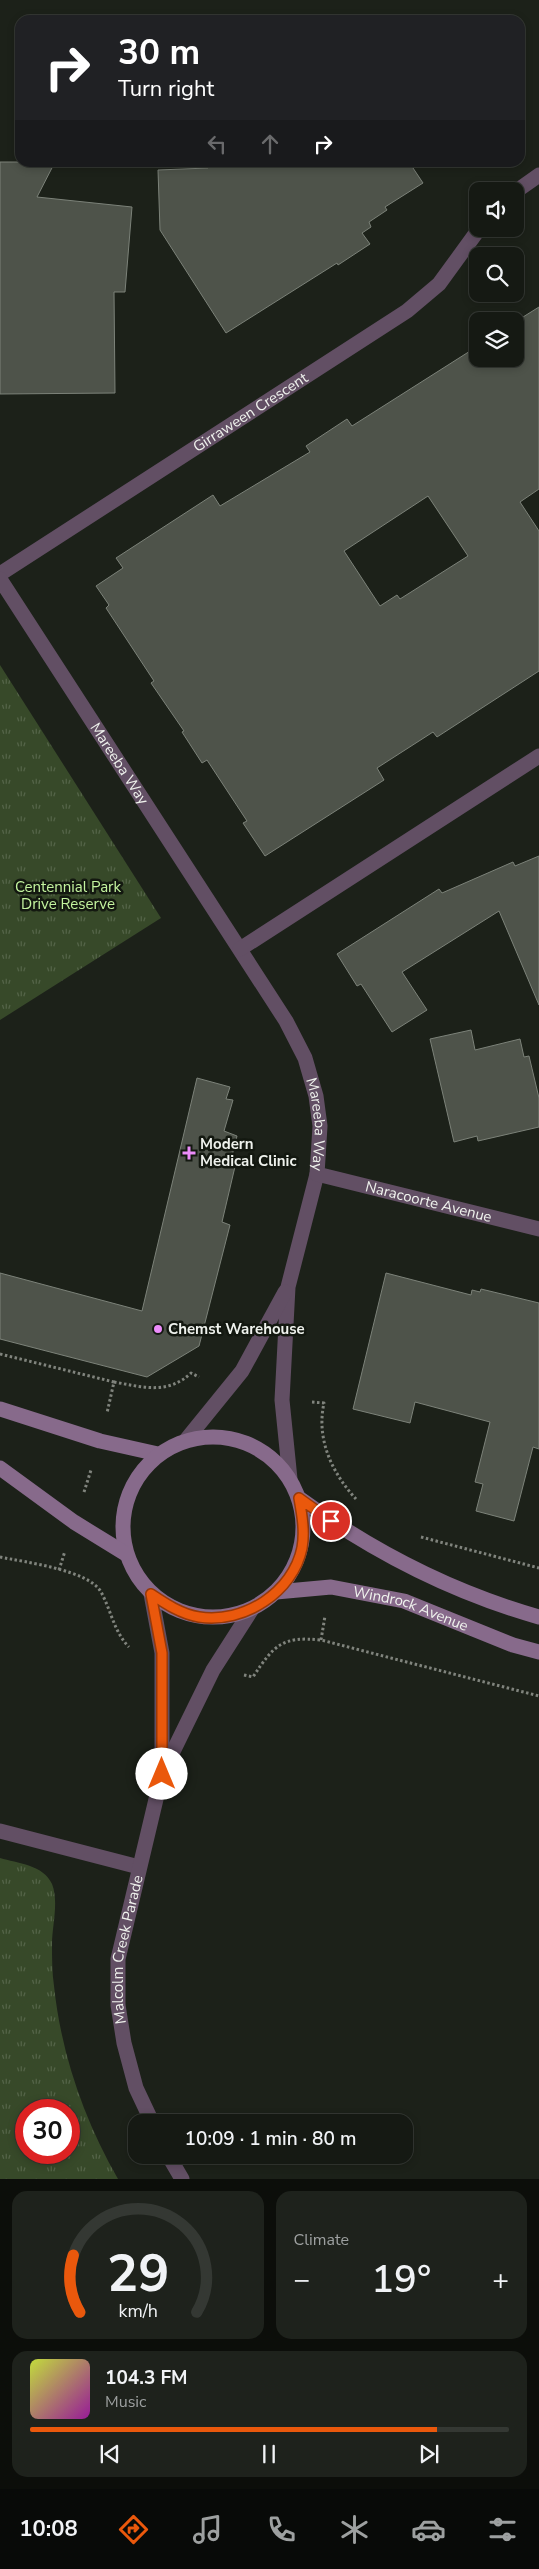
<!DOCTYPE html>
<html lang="en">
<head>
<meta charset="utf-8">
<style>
  :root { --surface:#151913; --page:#1e221c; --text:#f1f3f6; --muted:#9da0a0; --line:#343833; --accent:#ea580c }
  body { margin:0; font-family:"Nunito Sans",sans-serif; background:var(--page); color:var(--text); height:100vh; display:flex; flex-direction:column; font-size:19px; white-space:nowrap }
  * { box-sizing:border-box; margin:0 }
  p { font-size:16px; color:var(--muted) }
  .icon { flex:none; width:28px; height:28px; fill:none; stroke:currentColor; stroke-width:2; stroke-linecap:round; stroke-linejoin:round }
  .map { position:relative; height:2179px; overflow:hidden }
  .sheet { display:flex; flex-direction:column; gap:12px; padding:12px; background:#0c0e0a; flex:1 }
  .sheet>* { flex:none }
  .hud { position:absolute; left:15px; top:15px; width:510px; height:152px; border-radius:15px; box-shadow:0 2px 8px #0003,0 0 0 1px var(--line); background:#202124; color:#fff; overflow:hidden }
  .fabs { position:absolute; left:469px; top:182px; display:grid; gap:10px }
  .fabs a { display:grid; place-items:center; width:55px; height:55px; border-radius:10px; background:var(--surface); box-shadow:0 2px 8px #0003,0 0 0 1px var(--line); font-size:25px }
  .speed { position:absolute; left:15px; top:2099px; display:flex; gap:10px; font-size:25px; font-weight:700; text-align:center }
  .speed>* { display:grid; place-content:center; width:65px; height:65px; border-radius:50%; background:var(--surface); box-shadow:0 2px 8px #0003,0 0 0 1px var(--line); line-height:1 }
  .speed .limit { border:8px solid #d22; background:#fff; color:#111 }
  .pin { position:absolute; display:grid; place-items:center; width:42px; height:42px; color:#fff; margin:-21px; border:2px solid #fff; border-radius:50%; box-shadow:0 1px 5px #0007 }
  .me { position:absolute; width:55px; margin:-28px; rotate:0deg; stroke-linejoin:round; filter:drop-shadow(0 0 4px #0008) }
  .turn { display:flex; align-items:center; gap:18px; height:105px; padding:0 20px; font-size:22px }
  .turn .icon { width:65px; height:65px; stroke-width:2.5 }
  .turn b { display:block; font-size:35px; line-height:42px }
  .lanes { display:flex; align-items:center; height:48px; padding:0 20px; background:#0003; justify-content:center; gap:25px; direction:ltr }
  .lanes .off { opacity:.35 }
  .big { font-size:38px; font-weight:600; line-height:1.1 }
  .sheet .card { flex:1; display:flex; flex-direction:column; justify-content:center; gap:8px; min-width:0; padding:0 18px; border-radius:15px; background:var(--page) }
  .sheet .dial { align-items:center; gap:0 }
  .dial svg { height:130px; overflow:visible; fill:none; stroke:var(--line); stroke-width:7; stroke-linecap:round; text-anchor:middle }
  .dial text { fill:var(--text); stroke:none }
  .song { display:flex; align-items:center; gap:15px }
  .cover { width:60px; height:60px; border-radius:8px; background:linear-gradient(135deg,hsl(70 70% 55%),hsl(300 70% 35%)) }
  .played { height:5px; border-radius:2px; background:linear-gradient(90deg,var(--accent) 85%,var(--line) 85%) }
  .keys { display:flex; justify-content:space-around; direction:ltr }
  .heat { display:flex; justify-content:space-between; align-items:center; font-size:28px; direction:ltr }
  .sheet .tiles { flex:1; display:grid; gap:12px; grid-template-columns:1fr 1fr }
  .card:last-child { grid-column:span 2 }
  .trip { position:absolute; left:128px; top:2114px; width:285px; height:50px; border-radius:15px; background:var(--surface); box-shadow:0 2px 8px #0003,0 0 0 1px var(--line); font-weight:600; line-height:50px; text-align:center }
  .menu { display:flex; height:80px; justify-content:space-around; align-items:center; background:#080a08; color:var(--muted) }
  .menu .icon { width:35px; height:35px }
  .menu .on { color:var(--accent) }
  .menu b { font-size:22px; color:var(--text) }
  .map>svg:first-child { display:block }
</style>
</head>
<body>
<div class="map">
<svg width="539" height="2179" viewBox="0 0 539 2179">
  <defs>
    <pattern id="park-tufts" width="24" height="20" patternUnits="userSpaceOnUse" patternTransform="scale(1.25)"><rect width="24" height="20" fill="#374929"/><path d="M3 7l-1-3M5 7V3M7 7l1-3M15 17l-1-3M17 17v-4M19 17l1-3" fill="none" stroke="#546448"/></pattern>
  </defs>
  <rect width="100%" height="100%" fill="#1c2119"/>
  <g fill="url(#park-tufts)" fill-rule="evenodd">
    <polygon points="0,665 161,918 0,1020"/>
    <path d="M0,1858C17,1863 44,1865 52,1884C59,1902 52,1926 52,1944C52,1958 52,1973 54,1986C61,2053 84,2120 118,2179H0ZM26,2110H69V2152H26Z"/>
  </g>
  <g fill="#4e534a" stroke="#7c8279" fill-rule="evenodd">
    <polygon points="0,162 55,162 37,197 132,207 125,292 114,292 115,393 0,394"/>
    <polygon points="204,162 409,162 423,183 385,207 387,210 369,222 371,227 362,233 370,244 338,265 337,263 226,333 160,230 158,170 208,168"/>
    <path d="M539,307V489L520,502L539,531V671L437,737L433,732L377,768L384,780L265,856L243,823L247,821L207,760L202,763L182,732L184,731L151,683L154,681L106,608L109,605L96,586L123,568L116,558L213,495L220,506L310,452L306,446L347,419L352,426L478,346V359H515V322ZM428,496L468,556L400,599L397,595L380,606L344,551Z"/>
    <polygon points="539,856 539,1005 499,911 402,972 427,1010 392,1032 361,984 357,986 337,954 439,889 442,893 513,862 515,866"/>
    <polygon points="471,1030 475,1050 520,1039 524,1057 529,1056 539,1098 539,1127 478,1141 477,1136 454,1142 430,1039"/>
    <polygon points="197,1078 230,1087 226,1099 233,1100 224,1131 237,1136 232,1156 237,1158 222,1222 230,1225 199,1346 147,1377 0,1339 0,1273 142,1311"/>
    <polygon points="386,1273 471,1295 472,1290 480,1292 481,1289 539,1303 539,1449 533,1447 514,1521 476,1511 483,1484 475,1482 490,1422 415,1402 410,1423 353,1409"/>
  </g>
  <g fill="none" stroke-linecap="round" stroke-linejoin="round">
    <g stroke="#80847d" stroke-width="3" stroke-dasharray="2.5 2.5" stroke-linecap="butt">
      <polyline points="0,1354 114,1382 107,1413"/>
      <path d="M114,1382C142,1387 168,1395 191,1373L199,1377"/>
      <path d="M312,1402L324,1403C316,1439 332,1473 356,1499"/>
      <polyline points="84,1492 91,1470"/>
      <polyline points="421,1537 539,1568"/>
      <path d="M0,1557C24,1562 89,1570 101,1592C111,1610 114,1632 129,1647"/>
      <polyline points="59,1570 65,1551"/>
      <polyline points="321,1640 325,1616"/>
      <path d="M244,1675L253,1677C274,1645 282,1636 321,1640L539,1696"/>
    </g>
    <g stroke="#624f64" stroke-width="15">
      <polyline points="515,192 539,175"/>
      <path id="s1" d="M0,574L407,311L439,284L479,229"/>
      <path id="s2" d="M0,579L286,1021L305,1058L316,1096L320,1126L317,1174L288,1287L282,1400L290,1479"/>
      <polyline points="240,949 539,756"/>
      <path id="s3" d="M317,1174L539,1229"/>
      <polyline points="186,1440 242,1371 285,1292"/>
      <polyline points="151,1594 162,1653 162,1770"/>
      <polyline points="0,1831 139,1867"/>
      <path id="s4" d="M152,2122L136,2088L124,2043L118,2005V1959L162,1774L213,1670L252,1609"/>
      <polyline points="168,2155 182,2179"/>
    </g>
    <g stroke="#876a8b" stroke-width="15">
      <polyline points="0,1409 100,1441 158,1454"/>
      <circle cx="213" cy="1527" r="90"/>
      <polyline points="0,1468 74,1522 126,1554"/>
      <path d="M299,1498C373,1552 451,1592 539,1617"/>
      <path id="s5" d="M276,1592L331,1587L404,1601L513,1645L539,1652"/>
    </g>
  </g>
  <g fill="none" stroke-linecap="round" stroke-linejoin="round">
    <g stroke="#983908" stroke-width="12">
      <path id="route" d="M162,1774V1653L151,1594C166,1604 181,1614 199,1617C244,1624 293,1592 302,1548C305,1531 302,1515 299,1498L331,1521"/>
    </g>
    <use href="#route" stroke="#ea580c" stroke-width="9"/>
  </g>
  <g fill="#ec8cfa" stroke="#131810" stroke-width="2">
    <path d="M186.5 1145.5h5v5h5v5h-5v5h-5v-5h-5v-5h5z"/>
    <circle cx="158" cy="1329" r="5"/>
  </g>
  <g text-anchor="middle" stroke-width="5" stroke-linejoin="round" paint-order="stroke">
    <g font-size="15" fill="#eff2ed" stroke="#131810">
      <text dy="5" stroke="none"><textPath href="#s1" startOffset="298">Girraween Crescent</textPath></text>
      <text dy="5" stroke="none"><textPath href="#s2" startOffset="220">Mareeba Way</textPath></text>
      <text dy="5" stroke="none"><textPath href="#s2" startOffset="636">Mareeba Way</textPath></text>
      <text dy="5" stroke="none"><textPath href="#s3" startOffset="115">Naracoorte Avenue</textPath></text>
      <text dy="5" stroke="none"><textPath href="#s5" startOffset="138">Windrock Avenue</textPath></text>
      <text dy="5" stroke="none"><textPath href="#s4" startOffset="179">Malcolm Creek Parade</textPath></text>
    </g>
    <g font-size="15" fill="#c4f49f" stroke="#131810">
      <text x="68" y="892">Centennial Park<tspan x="68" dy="17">Drive Reserve</tspan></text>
    </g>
    <g font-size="15" font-weight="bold" fill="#eff2ed" stroke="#131810" text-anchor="start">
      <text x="200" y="1149">Modern<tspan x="200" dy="17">Medical Clinic</tspan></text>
      <text x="168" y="1334">Chemst Warehouse</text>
    </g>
  </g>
</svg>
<div class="fabs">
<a><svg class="icon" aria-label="sound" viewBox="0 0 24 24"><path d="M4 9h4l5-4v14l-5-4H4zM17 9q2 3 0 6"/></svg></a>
<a><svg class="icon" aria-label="search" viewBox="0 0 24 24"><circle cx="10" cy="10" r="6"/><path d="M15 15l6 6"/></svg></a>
<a><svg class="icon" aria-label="layers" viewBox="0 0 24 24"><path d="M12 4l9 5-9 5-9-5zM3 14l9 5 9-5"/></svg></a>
</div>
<div class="speed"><div class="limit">30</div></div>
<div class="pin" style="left:331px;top:1521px;background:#d93025"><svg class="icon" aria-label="arrive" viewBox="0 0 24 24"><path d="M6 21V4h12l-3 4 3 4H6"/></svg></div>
<svg class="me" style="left:162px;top:1774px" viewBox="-20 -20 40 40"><circle r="19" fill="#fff"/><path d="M0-13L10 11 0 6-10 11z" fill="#ea580c"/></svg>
<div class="trip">10:09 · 1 min · 80 m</div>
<div class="hud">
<div class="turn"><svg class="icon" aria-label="right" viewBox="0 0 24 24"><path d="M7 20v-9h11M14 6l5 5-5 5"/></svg><div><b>30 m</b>Turn right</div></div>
<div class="lanes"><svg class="icon off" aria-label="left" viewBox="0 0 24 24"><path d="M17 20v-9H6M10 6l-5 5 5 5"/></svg><svg class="icon off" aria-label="ahead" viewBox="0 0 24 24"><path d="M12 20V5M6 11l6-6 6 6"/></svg><svg class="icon" aria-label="right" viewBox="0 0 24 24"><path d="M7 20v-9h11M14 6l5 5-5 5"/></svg></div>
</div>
</div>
<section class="sheet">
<div class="tiles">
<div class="card dial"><svg viewBox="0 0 100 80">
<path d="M14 69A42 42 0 1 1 86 69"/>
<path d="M14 69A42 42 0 0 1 10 34" stroke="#ea580c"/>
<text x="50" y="56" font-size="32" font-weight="700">29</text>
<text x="50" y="72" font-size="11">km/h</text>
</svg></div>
<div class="card"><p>Climate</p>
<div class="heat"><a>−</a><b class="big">19°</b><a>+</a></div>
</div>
<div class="card">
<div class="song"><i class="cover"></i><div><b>104.3 FM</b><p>Music</p></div></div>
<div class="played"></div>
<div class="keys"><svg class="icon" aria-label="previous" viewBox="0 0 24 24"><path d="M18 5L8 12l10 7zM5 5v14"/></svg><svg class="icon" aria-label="pause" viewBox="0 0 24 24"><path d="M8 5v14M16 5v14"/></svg><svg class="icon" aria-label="next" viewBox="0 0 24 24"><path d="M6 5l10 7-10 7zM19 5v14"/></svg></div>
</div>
</div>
</section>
<nav class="menu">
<b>10:08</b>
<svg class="icon on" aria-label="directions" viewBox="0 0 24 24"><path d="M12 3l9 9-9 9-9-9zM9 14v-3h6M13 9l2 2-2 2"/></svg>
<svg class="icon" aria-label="music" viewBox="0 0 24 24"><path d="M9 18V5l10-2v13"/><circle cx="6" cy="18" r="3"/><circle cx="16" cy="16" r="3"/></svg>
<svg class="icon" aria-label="phone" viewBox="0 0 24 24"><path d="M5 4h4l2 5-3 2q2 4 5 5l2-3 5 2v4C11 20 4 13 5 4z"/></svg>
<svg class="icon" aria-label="climate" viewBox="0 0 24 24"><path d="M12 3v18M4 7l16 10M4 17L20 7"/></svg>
<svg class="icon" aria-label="car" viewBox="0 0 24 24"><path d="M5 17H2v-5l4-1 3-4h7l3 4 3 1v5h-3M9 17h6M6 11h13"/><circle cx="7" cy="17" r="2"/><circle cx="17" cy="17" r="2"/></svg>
<svg class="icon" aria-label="filters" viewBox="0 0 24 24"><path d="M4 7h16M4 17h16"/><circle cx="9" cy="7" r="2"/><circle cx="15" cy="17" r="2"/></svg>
</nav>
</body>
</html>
